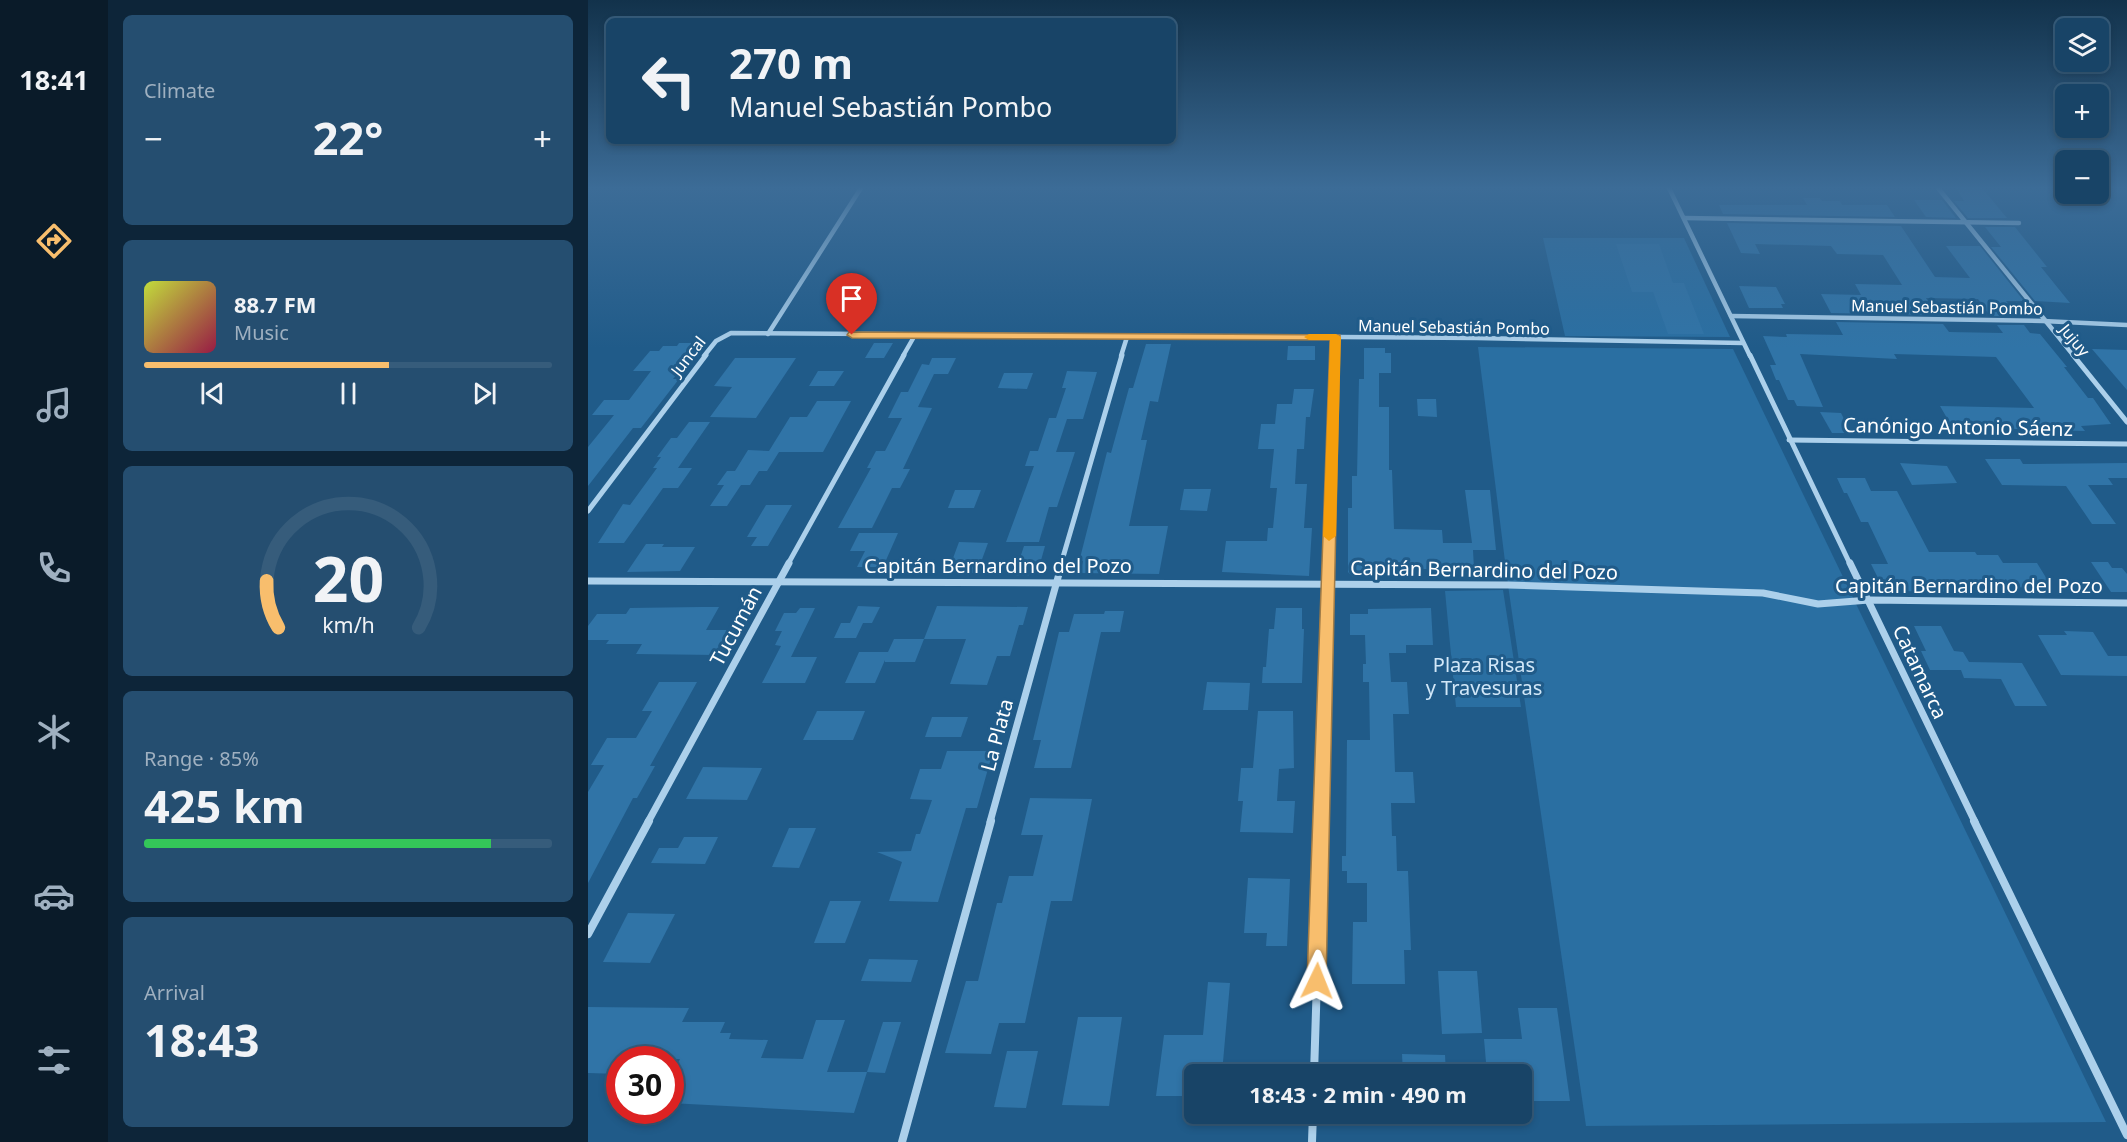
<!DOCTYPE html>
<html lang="en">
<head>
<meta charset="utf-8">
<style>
  :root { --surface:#184467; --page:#254e70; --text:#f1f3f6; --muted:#9fb0c0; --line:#365c7b; --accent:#f8be6d }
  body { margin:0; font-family:"Noto Sans",sans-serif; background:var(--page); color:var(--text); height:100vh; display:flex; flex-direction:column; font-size:22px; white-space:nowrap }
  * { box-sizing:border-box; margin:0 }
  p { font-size:20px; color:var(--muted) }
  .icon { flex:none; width:33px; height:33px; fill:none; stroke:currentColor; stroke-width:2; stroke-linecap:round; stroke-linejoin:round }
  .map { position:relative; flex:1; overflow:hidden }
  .details { display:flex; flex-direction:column; gap:15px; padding:15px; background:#0d2539; width:480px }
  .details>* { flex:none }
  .top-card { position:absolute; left:18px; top:18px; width:570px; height:126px; border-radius:9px; box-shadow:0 3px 9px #0003,0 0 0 2px var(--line); background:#184467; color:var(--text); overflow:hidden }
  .controls { position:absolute; left:1467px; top:18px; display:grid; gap:12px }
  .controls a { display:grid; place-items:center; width:54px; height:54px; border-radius:9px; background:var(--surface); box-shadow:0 3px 9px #0003,0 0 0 2px var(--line); font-size:30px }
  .speed { position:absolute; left:18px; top:1046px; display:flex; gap:12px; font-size:30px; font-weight:700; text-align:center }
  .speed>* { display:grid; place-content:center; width:78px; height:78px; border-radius:50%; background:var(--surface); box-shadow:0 3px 9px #0003,0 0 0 2px var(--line); line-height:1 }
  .speed .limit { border:9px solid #d22; background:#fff; color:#111 }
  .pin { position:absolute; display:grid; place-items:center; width:51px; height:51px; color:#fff; margin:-62px -26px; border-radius:50% 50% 50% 0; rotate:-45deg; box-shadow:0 0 6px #0007 }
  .pin .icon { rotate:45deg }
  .me { position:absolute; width:66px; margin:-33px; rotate:2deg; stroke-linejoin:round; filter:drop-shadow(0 0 4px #0008) }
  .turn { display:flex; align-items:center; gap:21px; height:126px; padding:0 24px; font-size:27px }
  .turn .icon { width:78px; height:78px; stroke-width:2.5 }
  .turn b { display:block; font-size:42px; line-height:51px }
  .big { font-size:45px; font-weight:700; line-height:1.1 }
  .details .widget { flex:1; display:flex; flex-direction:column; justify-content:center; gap:9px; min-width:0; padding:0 21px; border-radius:9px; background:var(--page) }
  .details .dial { align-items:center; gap:0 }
  .dial svg { height:156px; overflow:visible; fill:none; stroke:var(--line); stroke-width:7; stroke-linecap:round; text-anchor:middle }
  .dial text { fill:var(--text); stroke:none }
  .song { display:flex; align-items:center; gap:18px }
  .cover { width:72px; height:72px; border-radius:9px; background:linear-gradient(135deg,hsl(70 70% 55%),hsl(340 70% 35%)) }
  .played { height:6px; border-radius:3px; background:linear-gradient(90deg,var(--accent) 60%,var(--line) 60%) }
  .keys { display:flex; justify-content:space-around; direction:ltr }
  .heat { display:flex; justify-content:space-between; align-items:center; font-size:33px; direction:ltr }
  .charge { height:9px; border-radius:4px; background:linear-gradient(90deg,#34c759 85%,var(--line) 0) }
  .trip { position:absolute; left:596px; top:1064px; width:348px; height:60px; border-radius:9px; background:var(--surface); box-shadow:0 3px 9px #0003,0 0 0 2px var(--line); font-weight:700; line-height:60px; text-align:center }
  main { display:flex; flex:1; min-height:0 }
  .menu { display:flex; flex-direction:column; width:108px; justify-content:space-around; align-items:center; background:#0a1b29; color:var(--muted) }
  .menu .icon { width:42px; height:42px }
  .menu .active { color:var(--accent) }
  .menu b { font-size:27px; color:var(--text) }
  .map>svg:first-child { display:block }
</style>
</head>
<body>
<main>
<nav class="menu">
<b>18:41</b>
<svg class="icon active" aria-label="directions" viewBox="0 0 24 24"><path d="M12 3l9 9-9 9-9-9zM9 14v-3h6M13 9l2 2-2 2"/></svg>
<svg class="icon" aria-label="music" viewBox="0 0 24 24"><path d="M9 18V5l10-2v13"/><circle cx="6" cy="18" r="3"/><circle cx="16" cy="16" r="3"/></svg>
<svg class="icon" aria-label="phone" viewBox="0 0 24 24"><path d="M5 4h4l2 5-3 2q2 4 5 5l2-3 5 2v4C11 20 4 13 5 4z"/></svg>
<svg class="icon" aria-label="climate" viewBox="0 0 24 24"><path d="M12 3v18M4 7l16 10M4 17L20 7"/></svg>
<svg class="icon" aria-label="car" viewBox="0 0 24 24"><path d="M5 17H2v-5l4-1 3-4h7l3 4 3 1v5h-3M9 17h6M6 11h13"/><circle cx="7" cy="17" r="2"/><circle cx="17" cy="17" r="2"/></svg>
<svg class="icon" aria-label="filters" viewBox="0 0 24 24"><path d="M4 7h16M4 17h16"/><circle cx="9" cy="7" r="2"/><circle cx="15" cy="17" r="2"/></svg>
</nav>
<section class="details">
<div class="widget"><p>Climate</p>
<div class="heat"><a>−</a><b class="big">22°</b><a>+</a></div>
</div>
<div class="widget">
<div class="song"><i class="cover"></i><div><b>88.7 FM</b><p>Music</p></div></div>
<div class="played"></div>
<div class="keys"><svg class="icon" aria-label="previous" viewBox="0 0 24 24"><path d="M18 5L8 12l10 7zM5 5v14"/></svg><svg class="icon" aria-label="pause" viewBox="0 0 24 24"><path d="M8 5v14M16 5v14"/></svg><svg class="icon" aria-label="next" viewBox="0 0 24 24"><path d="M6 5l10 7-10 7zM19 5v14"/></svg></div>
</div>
<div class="widget dial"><svg viewBox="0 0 100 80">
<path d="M14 69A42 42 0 1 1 86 69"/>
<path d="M14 69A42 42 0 0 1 8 45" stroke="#f8be6d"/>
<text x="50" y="56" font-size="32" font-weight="700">20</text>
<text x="50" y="72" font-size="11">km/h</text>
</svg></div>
<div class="widget"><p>Range · 85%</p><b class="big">425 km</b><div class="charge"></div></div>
<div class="widget"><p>Arrival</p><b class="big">18:43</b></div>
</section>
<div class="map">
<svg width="1539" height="1142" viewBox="0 0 1539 1142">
  <rect width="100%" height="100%" fill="#205b89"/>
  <g fill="#2a6fa2">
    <polygon points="955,238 1096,238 1142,337 977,336"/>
    <polygon points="890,347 1145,349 1518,1122 998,1126 920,585"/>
    <polygon points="915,590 933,707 868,707 857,591"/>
  </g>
  <g fill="#3074a7">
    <polygon points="1368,188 1394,188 1419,218 1380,218 1366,201 1376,201"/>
    <polygon points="1215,198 1232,198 1234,201 1252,201 1254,205 1299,205 1307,217 1135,214 1131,205 1219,205"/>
    <polygon points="1326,200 1354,200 1368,218 1338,217"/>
    <polygon points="1139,223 1313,226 1347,277 1382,278 1358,246 1392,246 1436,301 1418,301 1430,316 1402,316 1390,299 1338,298 1349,315 1243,313 1233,294 1273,295 1267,284 1314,285 1295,255 1249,254 1243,246 1167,244 1172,254 1153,253"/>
    <polygon points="1397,227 1427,227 1459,267 1453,267 1482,303 1447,301 1403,247 1413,247"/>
    <polygon points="1028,244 1071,244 1085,283 1096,283 1116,334 1080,334 1065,292 1044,292"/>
    <polygon points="1151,286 1188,287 1197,304 1193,304 1195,308 1161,308"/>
    <polygon points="1248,322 1355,324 1361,332 1415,333 1409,325 1436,325 1442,333 1452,334 1479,367 1476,367 1500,398 1505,398 1523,424 1493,426 1497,431 1390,428 1392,432 1367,432 1352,406 1446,408 1408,357 1306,354 1309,359 1212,354 1235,407 1209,406 1206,400 1200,400 1191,380 1188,380 1182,365 1188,365 1175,336 1199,337 1198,334 1255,335"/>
    <polygon points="91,343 114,343 85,379 91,379 53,428 45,428 0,486 0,447 26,415 4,415 16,400 41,400 63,371 45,371 62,351 71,351 75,346 89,346"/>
    <polygon points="286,343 305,343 296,358 277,358"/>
    <polygon points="558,344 583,344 570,402 562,401 553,440 559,440 541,526 580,526 571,574 492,573 495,561 491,562 519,452 523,453 541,388 545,388"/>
    <polygon points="700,346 727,346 727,360 699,360"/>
    <polygon points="776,348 797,348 797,353 803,353 803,373 791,373 791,407 801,407 801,470 804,470 806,529 854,530 855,543 884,543 877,490 902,490 908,550 885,550 886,569 809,569 809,577 765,577 760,572 760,508 764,508 764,476 769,476 771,379 776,379"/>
    <polygon points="1504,349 1539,350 1539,390"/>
    <polygon points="147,358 208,358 168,418 122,417 144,387 126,386"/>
    <polygon points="344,358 368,358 360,374 346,374 330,407 344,408 315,469 322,469 312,488 304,488 284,528 250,528 283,468 279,468 288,451 297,451 314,418 300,418 313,392 320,392 334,364 341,365"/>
    <polygon points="230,371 256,371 246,386 221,386"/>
    <polygon points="479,371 509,372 495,419 479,419 468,452 487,452 469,507 461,507 451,542 418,542 446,466 437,466 442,451 450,451 461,418 468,418 478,388 474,388"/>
    <polygon points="416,373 445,373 439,389 410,388"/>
    <polygon points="706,389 726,389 722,417 718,417 716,449 709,449 707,484 719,484 716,528 724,528 721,576 634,572 638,541 679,541 680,528 685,528 689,488 682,488 686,449 670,449 673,424 687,424 689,404 704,404"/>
    <polygon points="829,399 848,399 849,417 830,416"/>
    <polygon points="229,401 263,401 235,452 191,452 179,471 171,471 162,485 153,485 139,506 122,506 136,485 129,485 139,471 147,471 160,450 181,451 202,417 219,417"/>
    <polygon points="1232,412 1253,413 1263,433 1244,433"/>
    <polygon points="101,422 122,422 90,468 104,468 90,488 75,488 36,543 10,543 35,504 42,505 69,468 65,468 73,457 69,457 83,438 89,438"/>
    <polygon points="1397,459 1432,459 1435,464 1539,463 1539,478 1520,478 1525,485 1500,485 1528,524 1504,524 1478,486 1414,485"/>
    <polygon points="1312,463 1359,466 1369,483 1324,485"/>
    <polygon points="1249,478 1277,478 1283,491 1309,491 1341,552 1387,552 1389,555 1410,555 1415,563 1449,563 1465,589 1423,587 1418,579 1395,592 1302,591 1293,584 1283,564 1300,564 1280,522 1273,522 1259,493 1256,493"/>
    <polygon points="596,489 623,489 619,511 592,510"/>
    <polygon points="367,490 393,490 386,508 360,508"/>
    <polygon points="178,505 204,505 180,546 163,546 169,537 159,537"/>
    <polygon points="271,533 310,533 295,567 269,567 277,551 262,551"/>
    <polygon points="371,542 400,543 389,573 371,573 372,569 361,569"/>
    <polygon points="58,544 76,544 74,547 107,547 92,571 39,572"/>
    <polygon points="436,546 457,546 450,571 439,576 426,576"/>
    <polygon points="1503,562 1520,562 1524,568 1534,568 1539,574 1539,592 1523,592"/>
    <polygon points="270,606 292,607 284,623 262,623"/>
    <polygon points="349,606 440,607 435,625 431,625 422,656 409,656 399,685 362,684 378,639 336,639 327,662 297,662 297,660 287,683 257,683 271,652 300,652 306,639 336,639"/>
    <polygon points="113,607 131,607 118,630 142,630 129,655 48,654 54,644 18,644 21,640 0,640 0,626 9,614 38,614 42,608"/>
    <polygon points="212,608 227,608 203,657 229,657 217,683 174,683 193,646 187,645 194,631 187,631 196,613 208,613"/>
    <polygon points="688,608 714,608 714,629 716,629 714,683 674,683 675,667 678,667 681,629 686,629"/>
    <polygon points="843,608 845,645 818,645 818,653 801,653 803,682 819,682 821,714 805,714 807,772 825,772 827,803 803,803 804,836 808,836 809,871 820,871 823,950 816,950 817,984 764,984 765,922 779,922 779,883 759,883 759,871 754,871 754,856 758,856 759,740 782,740 781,682 775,682 775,664 778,664 777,635 762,635 762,614 780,614 780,609"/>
    <polygon points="517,611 536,611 532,632 513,632 483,768 446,768 453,740 445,740 471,632 481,632 486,614 516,614"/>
    <polygon points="253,623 275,623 268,638 246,638"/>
    <polygon points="1326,626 1353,626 1366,651 1375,652 1381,662 1434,663 1459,706 1427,706 1413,679 1376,678 1373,670 1342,670 1333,651 1338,651"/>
    <polygon points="1476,631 1505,632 1520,656 1539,656 1539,676 1473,675 1450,635 1479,635"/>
    <polygon points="71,682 109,682 62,766 67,766 49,798 45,798 0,883 0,792 16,765 3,765 19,738 48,738 64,711 54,711"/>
    <polygon points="619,682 662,683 660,710 615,710"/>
    <polygon points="229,711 277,711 265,740 215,740"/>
    <polygon points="670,711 705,711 706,768 691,769 689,801 707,801 705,833 652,832 655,801 650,801 653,768 665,768"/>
    <polygon points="344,717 380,717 373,737 337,737"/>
    <polygon points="359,751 405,751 389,808 378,808 350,902 301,901 314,862 289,852 323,851 328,834 332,834 344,800 322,799 332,769 353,769"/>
    <polygon points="115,767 174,768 159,800 98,799"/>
    <polygon points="442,798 504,799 484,901 463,901 437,1023 411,1023 403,1054 357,1053 378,981 390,981 409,903 414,903 421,876 445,876 455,835 433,835"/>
    <polygon points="201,828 228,828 211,868 184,867"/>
    <polygon points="96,837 130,837 117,864 63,863 71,848 90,848"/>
    <polygon points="660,878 702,879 699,946 678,946 679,933 656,933"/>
    <polygon points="242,901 273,901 257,943 226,943"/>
    <polygon points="40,913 87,914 62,963 15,962"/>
    <polygon points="281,959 330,960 323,982 273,981"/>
    <polygon points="850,971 889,971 894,1033 854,1034"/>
    <polygon points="620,982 642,983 635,1062 612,1062 611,1074 606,1074 606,1096 568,1096 576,1035 615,1035"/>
    <polygon points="0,1007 101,1008 94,1022 137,1022 132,1033 143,1033 141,1039 180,1040 173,1058 215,1059 228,1020 257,1020 239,1072 279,1072 266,1113 82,1103 82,1079 92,1059 32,1059 32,1074 0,1073"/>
    <polygon points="930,1008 969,1008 982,1101 933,1101 933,1074 899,1074 896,1039 934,1039"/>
    <polygon points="490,1017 534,1017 521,1106 474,1105"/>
    <polygon points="295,1022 313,1022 297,1073 279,1072"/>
    <polygon points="419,1051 450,1051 438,1108 406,1107"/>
    <polygon points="814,1054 857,1055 858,1074 815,1074"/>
  </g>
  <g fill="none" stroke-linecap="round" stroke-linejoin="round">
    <g stroke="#acd0eb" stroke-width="4.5">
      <polyline points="1081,188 1162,356"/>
      <polyline points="1350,188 1486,356"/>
      <polyline points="1096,218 1431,223"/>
      <polyline points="1143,316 1455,321 1539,325"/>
      <polyline points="180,334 273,188"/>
      <polyline points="116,356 128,341 143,333 889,338 1155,343"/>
      <polyline points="315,356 327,335"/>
      <polyline points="533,356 539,337"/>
      <polyline points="747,356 748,337"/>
    </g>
    <g stroke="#acd0eb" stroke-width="5">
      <polyline points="1162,355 1262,564"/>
      <polyline points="1485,355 1539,422"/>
      <polyline points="1201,440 1539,444"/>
      <polyline points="0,511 118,355"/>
      <polyline points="200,564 316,355"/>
      <polyline points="473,564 534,355"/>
      <polyline points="741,564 747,355"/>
    </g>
    <g stroke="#acd0eb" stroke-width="7">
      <polyline points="1262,563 1387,822"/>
      <polyline points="0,581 920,585 1175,593 1230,604 1281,600 1539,603"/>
      <polyline points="60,822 201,563"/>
      <polyline points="402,822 474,563"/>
      <polyline points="734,822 741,563"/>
    </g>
    <g stroke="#acd0eb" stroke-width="8">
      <polyline points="1386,821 1539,1135"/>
      <polyline points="0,934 61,821"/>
      <polyline points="726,1074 734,821"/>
      <polyline points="314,1142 403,821"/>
      <polyline points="724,1142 725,1113"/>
    </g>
  </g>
  <linearGradient id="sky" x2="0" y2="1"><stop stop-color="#12324b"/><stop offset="0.54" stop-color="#3c6c97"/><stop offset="1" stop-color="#3c6c97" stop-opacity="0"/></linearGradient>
  <rect width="1539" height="348" fill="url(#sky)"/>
  <polygon fill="#f8be6d" stroke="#a17c47" stroke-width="1.5" points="261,332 752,335 738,981 735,987 729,990 722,987 719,981 742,340 264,338 259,335"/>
  <polygon fill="#f59e0b" points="748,334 753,337 748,536 741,541 735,536 742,340 721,340 716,337 721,334"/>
  <g text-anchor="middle" stroke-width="6" stroke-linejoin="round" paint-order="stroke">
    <g font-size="16" fill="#fff" stroke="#205b89">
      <text transform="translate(1359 307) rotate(1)" y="6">Manuel Sebastián Pombo</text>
      <text transform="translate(866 327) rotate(1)" y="6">Manuel Sebastián Pombo</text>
      <text transform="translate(1487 340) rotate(50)" y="6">Jujuy</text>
      <text transform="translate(100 356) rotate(-52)" y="6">Juncal</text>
    </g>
    <g font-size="20" fill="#fff" stroke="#205b89">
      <text transform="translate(1370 427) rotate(1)" y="7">Canónigo Antonio Sáenz</text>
      <text x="410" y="573">Capitán Bernardino del Pozo</text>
      <text transform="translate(896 570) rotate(1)" y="7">Capitán Bernardino del Pozo</text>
      <text x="1381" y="593">Capitán Bernardino del Pozo</text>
      <text transform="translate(148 626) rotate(-62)" y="7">Tucumán</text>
      <text transform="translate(1332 672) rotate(65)" y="7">Catamarca</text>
      <text transform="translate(409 735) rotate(-75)" y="7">La Plata</text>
    </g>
    <g font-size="20" fill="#d1e7f8" stroke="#205b89">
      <text x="896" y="672">Plaza Risas<tspan x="896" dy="23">y Travesuras</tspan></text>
    </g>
  </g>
</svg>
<div class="controls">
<a><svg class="icon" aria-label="layers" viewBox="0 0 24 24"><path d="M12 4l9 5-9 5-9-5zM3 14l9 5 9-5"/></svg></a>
<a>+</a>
<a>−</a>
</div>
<div class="speed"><div class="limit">30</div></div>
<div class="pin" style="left:264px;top:335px;background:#d93025"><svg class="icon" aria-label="arrive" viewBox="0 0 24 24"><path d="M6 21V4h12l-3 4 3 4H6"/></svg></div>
<svg class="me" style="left:729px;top:981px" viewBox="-20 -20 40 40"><path d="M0-17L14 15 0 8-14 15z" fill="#f8be6d" stroke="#fff" stroke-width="4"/></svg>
<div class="trip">18:43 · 2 min · 490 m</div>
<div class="top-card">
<div class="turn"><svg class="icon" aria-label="left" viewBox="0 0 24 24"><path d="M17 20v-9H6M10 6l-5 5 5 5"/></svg><div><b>270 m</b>Manuel Sebastián Pombo</div></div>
</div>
</div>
</main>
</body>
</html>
